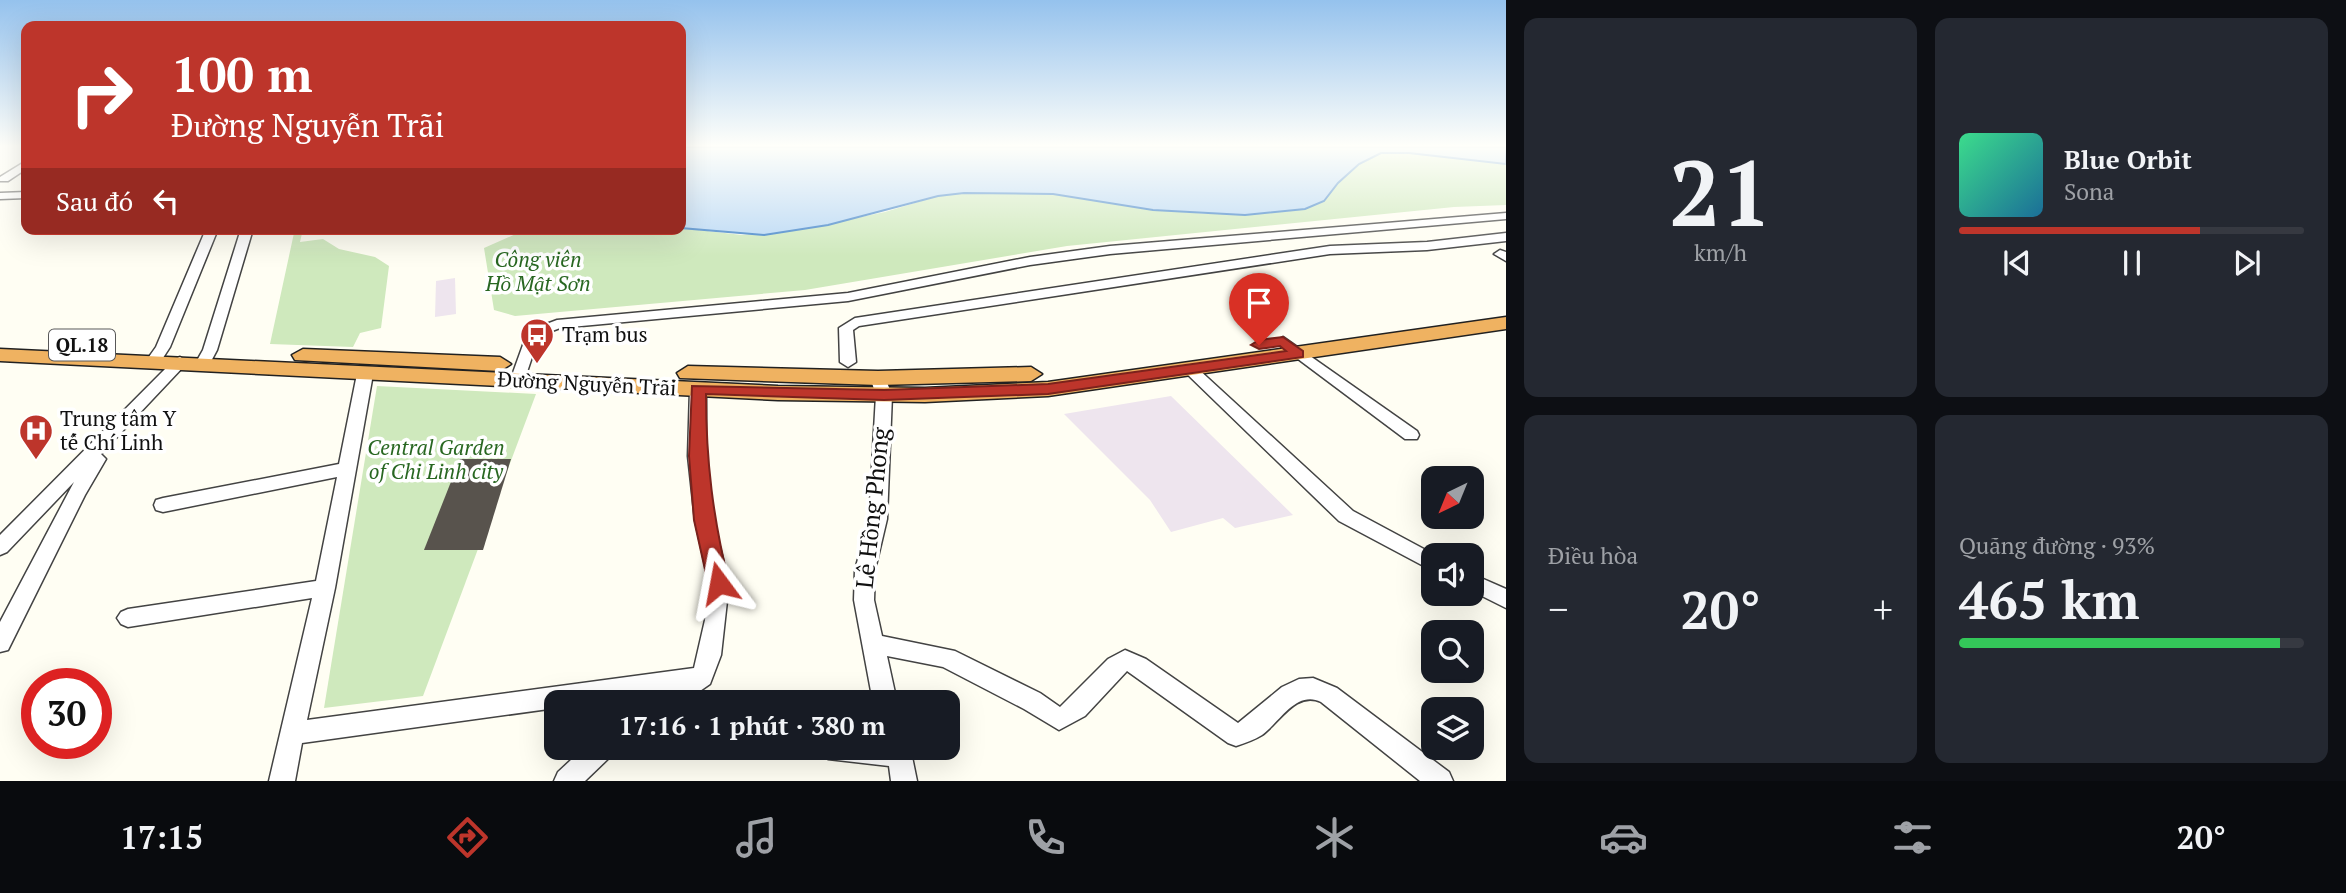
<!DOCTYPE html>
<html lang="vi">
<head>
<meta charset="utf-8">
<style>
  :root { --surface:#171b24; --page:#242831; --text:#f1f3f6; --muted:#9ea1a6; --line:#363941; --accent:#bd352b }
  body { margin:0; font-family:"PT Serif",serif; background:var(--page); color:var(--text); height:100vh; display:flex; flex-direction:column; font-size:26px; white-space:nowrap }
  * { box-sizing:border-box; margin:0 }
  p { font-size:23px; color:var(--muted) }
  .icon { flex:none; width:38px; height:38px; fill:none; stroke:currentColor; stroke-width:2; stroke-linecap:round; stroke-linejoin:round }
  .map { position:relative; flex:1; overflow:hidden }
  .panel { display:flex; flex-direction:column; gap:18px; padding:18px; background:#0d0f14; width:840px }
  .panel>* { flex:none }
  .banner { position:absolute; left:21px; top:21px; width:665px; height:214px; border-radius:14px; box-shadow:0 7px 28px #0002; background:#bd352b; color:#fff; overflow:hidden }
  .needle { width:46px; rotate:223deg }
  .buttons { position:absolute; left:1421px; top:466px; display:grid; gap:14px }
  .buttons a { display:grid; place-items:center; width:63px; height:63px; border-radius:14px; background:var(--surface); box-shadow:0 7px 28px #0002; font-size:35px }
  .speed { position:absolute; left:21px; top:668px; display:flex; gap:14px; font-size:35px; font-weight:700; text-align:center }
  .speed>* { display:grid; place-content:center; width:91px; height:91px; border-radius:50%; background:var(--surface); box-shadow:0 7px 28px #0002; line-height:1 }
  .speed .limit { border:10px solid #d22; background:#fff; color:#111 }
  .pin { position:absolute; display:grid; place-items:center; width:60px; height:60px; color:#fff; margin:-72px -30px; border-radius:50% 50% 50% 0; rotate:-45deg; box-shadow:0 0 7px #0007 }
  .pin .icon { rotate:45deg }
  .me { position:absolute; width:77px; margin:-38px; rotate:347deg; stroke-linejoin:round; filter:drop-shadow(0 0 5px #0008) }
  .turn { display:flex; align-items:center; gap:24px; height:147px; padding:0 35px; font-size:32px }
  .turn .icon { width:91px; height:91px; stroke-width:2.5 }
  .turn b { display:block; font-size:49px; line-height:60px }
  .then { display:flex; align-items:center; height:66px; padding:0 35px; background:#0003; gap:14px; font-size:26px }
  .big { font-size:52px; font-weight:800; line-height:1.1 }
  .panel .card { flex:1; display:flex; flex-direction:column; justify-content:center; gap:10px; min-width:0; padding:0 24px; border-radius:14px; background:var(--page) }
  .panel .dial { align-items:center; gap:0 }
  .dial b { font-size:91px; line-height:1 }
  .song { display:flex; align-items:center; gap:21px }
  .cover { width:84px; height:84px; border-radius:10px; background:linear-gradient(135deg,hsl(150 70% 55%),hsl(200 70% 35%)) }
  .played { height:7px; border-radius:4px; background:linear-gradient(90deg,var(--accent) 70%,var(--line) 70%) }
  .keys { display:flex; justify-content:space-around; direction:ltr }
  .heat { display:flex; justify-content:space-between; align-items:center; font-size:38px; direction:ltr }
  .charge { height:10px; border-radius:5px; background:linear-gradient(90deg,#34c759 93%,var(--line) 0) }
  .panel .tiles { flex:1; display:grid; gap:18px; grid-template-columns:repeat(2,1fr) }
  .trip { position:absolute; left:544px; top:690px; width:416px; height:70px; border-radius:14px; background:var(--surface); box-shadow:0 7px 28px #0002; font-weight:800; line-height:70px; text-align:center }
  .menu { display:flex; height:112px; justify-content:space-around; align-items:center; background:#090b0e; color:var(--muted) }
  .menu .icon { width:49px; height:49px }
  .menu .on { color:var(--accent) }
  .menu b { font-size:32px; color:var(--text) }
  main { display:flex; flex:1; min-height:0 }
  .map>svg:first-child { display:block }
</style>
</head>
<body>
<main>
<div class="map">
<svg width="1506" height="781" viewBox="0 0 1506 781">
  <rect width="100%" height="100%" fill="#fffef3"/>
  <g fill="#eee5ee">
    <polygon points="455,278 456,314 435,317 436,281"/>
    <polygon points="1171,396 1293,515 1235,528 1223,518 1171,532 1150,500 1064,414"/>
  </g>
  <g fill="#cfe9bd">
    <polygon points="1381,153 1409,153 1506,164 1506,205 1454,207 1067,246 805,290 515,316 494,310 484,248 527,229 681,228 742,235 792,231 885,212 938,196 964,193 1053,194 1154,210 1209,214 1283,212 1305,209 1324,201 1338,183 1359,164"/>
    <polygon points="303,229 300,242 323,239 339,249 375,257 389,266 381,328 360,333 353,347 270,344 294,233"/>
    <polygon points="377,386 536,394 423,696 324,708"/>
  </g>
  <polygon fill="#b9d8f5" stroke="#4384c9" stroke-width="2" points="681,147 1506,147 1506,164 1409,153 1381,153 1359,164 1338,183 1324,201 1305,209 1245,215 1153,210 1053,194 964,193 938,196 828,225 764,235 681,228"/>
  <polygon fill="#58534d" points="460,459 511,459 483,550 424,550"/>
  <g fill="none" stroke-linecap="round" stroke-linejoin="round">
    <g stroke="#434343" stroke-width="3">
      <g id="minor">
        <polygon points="26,161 26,169 8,181 0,181 0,177"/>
        <polygon points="26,192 26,198 0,199 0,193"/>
        <polygon points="1506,213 1506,219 1110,254 1030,265 848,301 560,328 539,336 523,384 513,384 510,381 528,331 557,320 848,293 1030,257 1110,246"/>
        <polygon points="206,229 218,229 170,347 159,364 149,364 146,361 156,347"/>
        <polygon points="241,229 253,229 217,350 208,367 198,367 195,364 203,350"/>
        <polygon points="1506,233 1506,241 1427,250 1330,254 859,326 853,330 856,362 848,367 840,362 839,328 855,318 1330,246 1427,242"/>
        <polygon points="1500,250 1506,252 1506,261 1494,254"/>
        <polygon points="1283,337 1417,431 1419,435 1417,439 1405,439 1278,344 1276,341"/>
        <polygon points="180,357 188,362 185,365 101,454 106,459 85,495 8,650 0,652 0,622 74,482 7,552 0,555 0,535 175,359"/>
        <polygon points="1191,365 1196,367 1353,511 1435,555 1433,571 1339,521 1186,373 1183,370"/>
        <polygon points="365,369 373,374 335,588 307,720 694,668 705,620 709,583 695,520 688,456 690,389 698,384 706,389 706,456 713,520 729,583 721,655 710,684 700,691 708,694 711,702 651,702 655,694 598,702 556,702 556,708 302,743 295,781 269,781 312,598 128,627 121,624 117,618 121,612 128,609 316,581 337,477 163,512 156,510 154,505 156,500 163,498 339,464 357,374"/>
        <path d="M880,378L886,380L892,395L887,519L875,570L874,600L882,636L955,651L1040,693L1060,707L1108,659L1125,650L1146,659L1238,723L1282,687L1299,679L1313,678L1337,688L1449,772L1453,781H1420L1321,702C1296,690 1280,722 1262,735C1254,740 1245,743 1236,746L1228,743L1127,671L1085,716L1059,730L1024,709L943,667L887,656L897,702H873L854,600L855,570L869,519L876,395L872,383Z"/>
        <polygon points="1472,574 1506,589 1506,608 1472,591"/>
        <polygon points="585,747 615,747 612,755 585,781 554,781 558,772"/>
        <polygon points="816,747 910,747 917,781 891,781 889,766 828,759 819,755"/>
      </g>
    </g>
    <g stroke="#212121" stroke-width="3">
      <g id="highway">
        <polygon points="1506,317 1506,329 1048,396 925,402 778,400 0,361 0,349 778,386 925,388 1048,382"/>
        <polygon points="303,349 500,357 511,364 500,371 295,360 292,355"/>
        <polygon points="688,366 878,371 1031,367 1042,374 1031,381 878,385 680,378 677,373"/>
      </g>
    </g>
    <use href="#minor" fill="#fff" fill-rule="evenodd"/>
    <use href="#highway" fill="#efb261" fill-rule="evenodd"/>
  </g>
  <linearGradient id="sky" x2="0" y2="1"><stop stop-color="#95c2ed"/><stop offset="0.57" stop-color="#fffffa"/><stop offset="1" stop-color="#fffffa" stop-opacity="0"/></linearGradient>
  <rect width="1506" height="256" fill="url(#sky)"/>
  <path fill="#bd352b" stroke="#7b221c" stroke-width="2" d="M1283,337L1303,351V357L1048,394L884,400L706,394C706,461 713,518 729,583L726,589H711L708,583L694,520L689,456L692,386L884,390L1048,384L1286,351L1280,346L1259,349L1251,345L1259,340Z"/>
  <defs>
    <g id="bus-pin" transform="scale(1.75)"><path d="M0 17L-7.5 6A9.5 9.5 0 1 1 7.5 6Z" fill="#bd352b" stroke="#fff"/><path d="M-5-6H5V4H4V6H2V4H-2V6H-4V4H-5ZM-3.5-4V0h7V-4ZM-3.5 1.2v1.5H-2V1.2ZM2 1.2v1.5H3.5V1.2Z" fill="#fff"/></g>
    <g id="hospital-pin" transform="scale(1.75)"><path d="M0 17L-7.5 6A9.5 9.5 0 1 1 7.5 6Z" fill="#bd352b" stroke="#fff"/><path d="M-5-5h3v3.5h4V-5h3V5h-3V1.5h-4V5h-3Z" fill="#fff"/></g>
  </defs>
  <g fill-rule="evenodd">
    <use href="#bus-pin" x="537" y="335"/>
    <use href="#hospital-pin" x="36" y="431"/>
  </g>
  <g text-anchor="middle" stroke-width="7" stroke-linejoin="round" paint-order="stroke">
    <rect fill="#fff" stroke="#585858" stroke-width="2" x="49" y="329.5" width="66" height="31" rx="5"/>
    <g font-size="19" font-weight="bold" fill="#101010">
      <text x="82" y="352">QL.18</text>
    </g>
    <g font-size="21" font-style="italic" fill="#286721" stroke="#fff">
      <text x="538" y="267">Công viên<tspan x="538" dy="24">Hồ Mật Sơn</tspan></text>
      <text x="436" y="455">Central Garden<tspan x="436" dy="24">of Chi Linh city</tspan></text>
    </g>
    <g font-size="21" fill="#101010" stroke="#fff" text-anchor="start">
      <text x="562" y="342">Trạm bus</text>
      <text x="60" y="426">Trung tâm Y<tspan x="60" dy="24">tế Chí Linh</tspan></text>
    </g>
    <g font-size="21" fill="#101010" stroke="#fff">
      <text transform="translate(587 384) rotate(3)" y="7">Đường Nguyễn Trãi</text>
    </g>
    <g font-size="24" fill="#101010" stroke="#fff">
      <text transform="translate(873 508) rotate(-84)" y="8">Lê Hồng Phong</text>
    </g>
  </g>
</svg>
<div class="buttons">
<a><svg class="needle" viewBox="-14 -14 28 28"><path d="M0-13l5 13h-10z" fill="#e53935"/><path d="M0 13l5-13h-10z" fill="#9ea1a6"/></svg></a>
<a><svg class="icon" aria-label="sound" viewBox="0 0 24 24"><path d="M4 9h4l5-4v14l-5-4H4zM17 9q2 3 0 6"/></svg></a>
<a><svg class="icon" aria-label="search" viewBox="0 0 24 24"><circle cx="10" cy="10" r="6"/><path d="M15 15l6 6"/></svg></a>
<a><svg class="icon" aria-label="layers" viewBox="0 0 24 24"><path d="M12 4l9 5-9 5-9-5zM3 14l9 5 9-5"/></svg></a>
</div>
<div class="speed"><div class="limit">30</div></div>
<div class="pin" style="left:1259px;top:345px;background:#d93025"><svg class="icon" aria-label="arrive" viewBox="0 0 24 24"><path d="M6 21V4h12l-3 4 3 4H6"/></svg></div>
<svg class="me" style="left:719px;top:583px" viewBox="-20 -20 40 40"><path d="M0-17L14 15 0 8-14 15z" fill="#bd352b" stroke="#fff" stroke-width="4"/></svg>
<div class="trip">17:16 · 1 phút · 380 m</div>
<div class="banner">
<div class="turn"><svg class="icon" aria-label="right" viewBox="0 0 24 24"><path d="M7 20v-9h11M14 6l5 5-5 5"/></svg><div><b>100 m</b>Đường Nguyễn Trãi</div></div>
<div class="then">Sau đó<svg class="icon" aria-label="left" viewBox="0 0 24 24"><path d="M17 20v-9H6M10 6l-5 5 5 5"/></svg></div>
</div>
</div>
<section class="panel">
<div class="tiles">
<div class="card dial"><b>21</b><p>km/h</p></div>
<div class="card">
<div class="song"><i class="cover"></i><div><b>Blue Orbit</b><p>Sona</p></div></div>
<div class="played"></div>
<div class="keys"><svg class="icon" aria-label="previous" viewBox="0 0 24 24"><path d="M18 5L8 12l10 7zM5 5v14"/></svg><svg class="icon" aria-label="pause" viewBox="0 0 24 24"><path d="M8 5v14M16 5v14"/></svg><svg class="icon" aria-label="next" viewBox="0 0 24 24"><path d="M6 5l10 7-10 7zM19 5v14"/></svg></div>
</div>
<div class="card"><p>Điều hòa</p>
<div class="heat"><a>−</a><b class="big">20°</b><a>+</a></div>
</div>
<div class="card"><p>Quãng đường · 93%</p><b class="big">465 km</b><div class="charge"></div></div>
</div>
</section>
</main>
<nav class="menu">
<b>17:15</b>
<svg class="icon on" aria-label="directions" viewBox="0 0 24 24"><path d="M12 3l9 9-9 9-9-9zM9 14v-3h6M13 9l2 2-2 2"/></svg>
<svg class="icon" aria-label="music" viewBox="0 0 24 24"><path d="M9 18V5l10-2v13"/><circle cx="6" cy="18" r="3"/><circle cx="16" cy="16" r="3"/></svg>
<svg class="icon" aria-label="phone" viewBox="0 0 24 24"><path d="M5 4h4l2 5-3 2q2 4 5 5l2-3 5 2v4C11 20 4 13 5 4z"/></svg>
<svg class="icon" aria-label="climate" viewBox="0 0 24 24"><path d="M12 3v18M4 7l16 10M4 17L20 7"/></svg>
<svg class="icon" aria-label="car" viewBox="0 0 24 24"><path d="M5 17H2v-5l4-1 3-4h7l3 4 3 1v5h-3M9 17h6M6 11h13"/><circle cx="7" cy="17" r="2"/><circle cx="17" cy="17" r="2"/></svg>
<svg class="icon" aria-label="filters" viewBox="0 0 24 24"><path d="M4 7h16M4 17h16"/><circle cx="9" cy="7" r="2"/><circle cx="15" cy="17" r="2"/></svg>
<b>20°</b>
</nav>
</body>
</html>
